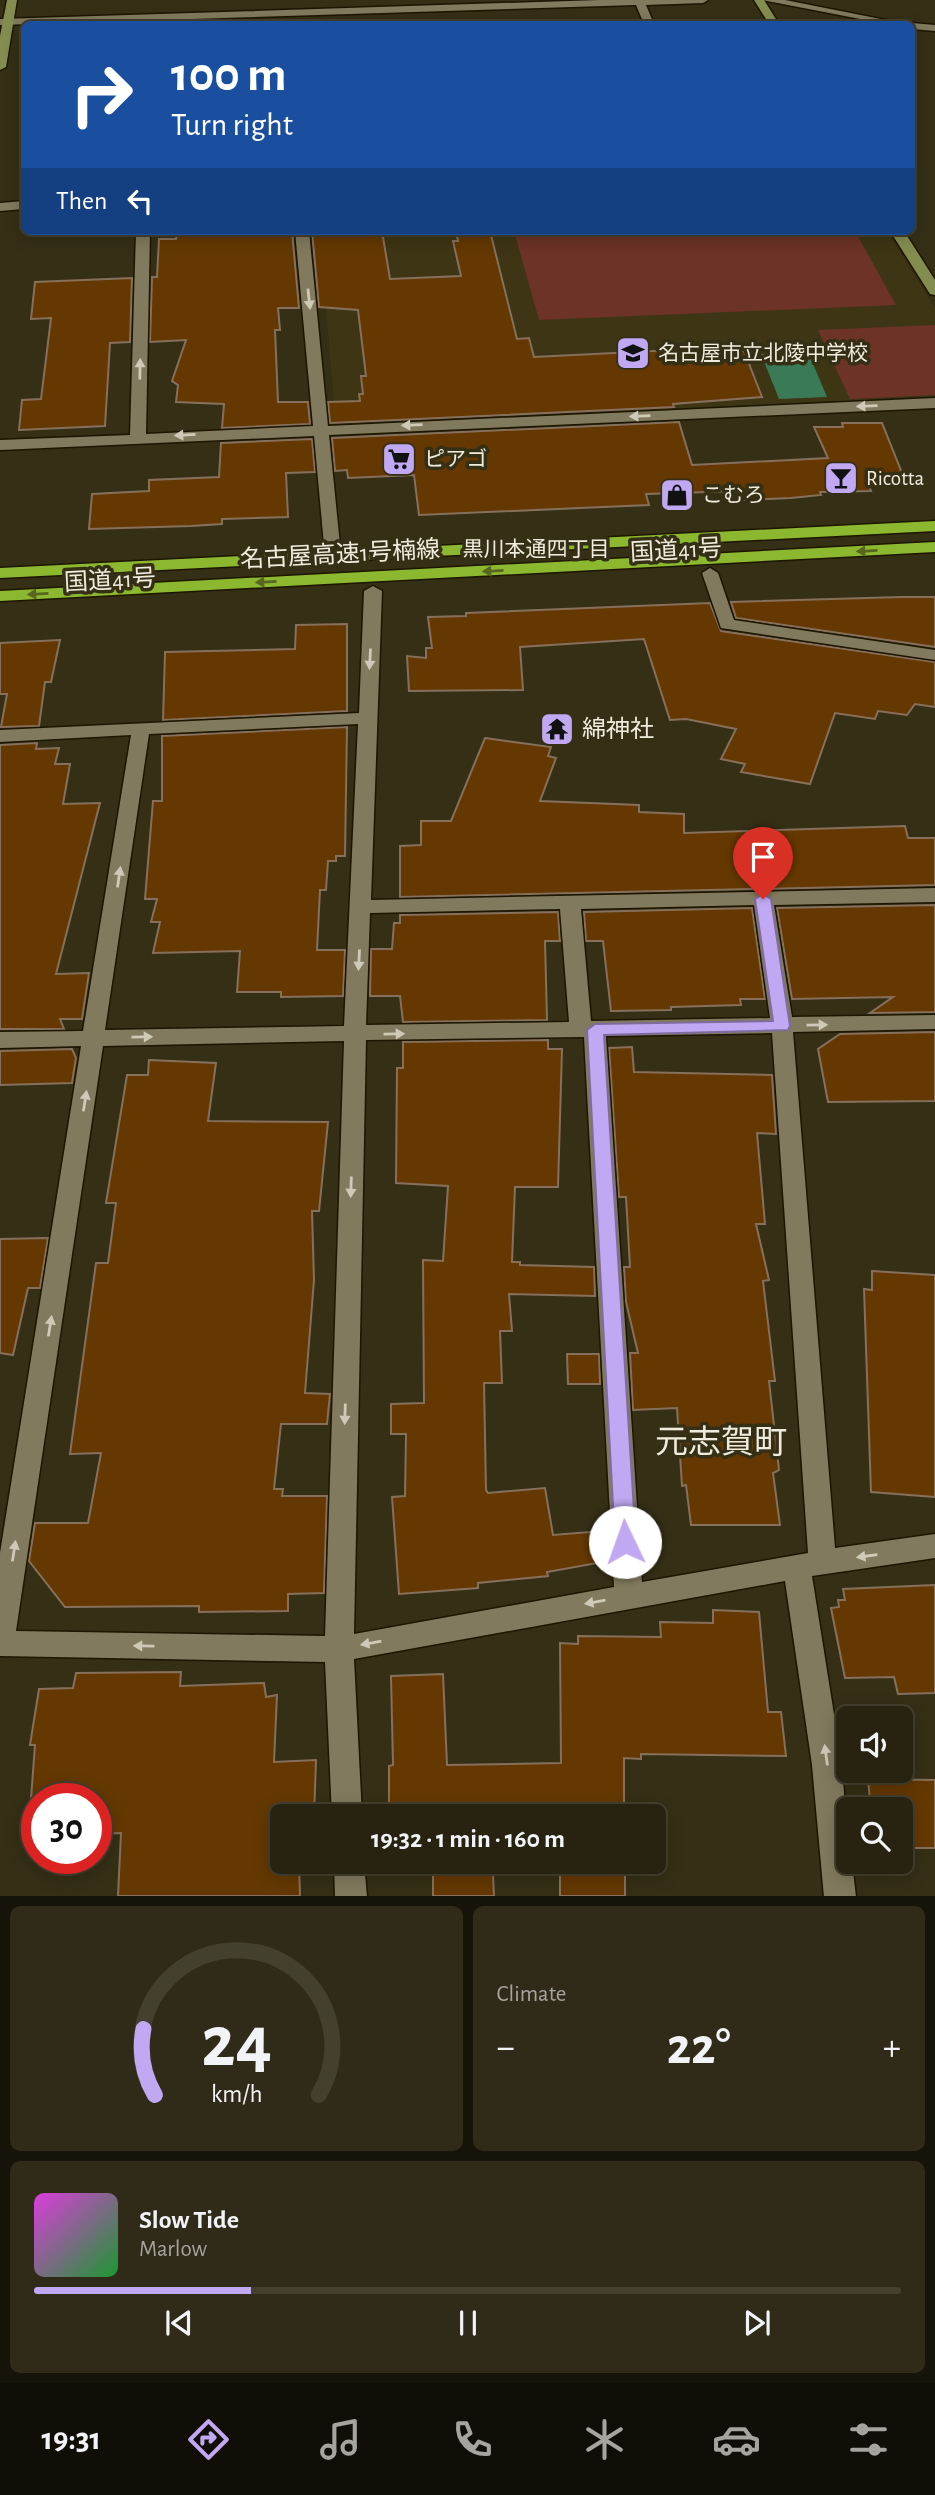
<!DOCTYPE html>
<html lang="en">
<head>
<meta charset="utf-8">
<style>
  :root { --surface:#282310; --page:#302b19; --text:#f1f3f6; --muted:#a5a49f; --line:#444030; --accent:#c1a8f3 }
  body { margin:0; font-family:"Alegreya Sans","Noto Sans JP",sans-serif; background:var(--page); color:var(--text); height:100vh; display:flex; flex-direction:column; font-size:26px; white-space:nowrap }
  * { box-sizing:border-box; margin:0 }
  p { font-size:23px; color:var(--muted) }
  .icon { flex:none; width:38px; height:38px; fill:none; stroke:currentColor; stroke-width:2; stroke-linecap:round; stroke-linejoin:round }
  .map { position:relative; height:1896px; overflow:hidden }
  .drawer { display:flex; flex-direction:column; gap:10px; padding:10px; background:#161309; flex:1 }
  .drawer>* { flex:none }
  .guide { position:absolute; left:21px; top:21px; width:894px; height:214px; border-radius:10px; box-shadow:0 4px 18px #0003,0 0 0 2px var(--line); background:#1a4fa0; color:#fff; overflow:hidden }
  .buttons { position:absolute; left:836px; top:1706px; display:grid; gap:14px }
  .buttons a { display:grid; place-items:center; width:77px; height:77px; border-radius:10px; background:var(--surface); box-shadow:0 4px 18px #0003,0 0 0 2px var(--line); font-size:35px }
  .speed { position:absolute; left:21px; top:1783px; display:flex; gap:14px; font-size:35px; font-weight:700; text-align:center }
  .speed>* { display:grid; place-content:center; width:91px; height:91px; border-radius:50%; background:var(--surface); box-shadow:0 4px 18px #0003,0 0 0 2px var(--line); line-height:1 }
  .speed .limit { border:10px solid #d22; background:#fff; color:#111 }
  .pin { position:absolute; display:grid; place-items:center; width:60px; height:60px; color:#fff; margin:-72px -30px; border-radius:50% 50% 50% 0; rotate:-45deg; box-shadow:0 0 7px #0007 }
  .pin .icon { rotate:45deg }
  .me { position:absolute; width:77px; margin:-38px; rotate:357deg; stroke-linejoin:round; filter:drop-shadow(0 0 5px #0008) }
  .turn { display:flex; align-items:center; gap:24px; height:147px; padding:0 35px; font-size:32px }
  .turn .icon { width:91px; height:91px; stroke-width:2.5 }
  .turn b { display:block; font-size:49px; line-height:60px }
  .then { display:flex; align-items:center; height:66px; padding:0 35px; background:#0003; gap:14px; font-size:26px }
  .big { font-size:52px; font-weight:700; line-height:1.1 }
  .drawer .tile { flex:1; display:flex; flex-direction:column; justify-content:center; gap:10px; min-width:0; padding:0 24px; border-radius:10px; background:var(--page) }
  .drawer .dial { align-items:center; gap:0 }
  .dial svg { height:182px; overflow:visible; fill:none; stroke:var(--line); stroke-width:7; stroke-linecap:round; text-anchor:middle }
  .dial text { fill:var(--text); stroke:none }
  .song { display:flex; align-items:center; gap:21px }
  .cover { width:84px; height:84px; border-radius:10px; background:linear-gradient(135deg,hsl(300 70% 55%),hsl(130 70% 35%)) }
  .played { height:7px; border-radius:4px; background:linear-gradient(90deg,var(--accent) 25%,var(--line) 25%) }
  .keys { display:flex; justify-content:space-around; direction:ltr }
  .heat { display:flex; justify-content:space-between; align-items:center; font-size:38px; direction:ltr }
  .drawer .tiles { flex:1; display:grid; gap:10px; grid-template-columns:1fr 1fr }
  .tile:last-child { grid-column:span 2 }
  .trip { position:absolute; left:270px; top:1804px; width:396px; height:70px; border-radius:10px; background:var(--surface); box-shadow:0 4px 18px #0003,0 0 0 2px var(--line); font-weight:700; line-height:70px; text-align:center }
  .tabs { display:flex; height:112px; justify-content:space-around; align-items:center; background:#100e06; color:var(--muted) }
  .tabs .icon { width:49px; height:49px }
  .tabs .on { color:var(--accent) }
  .tabs b { font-size:32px; color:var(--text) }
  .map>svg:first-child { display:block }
</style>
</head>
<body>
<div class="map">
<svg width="935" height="1897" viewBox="0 0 935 1897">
  <rect width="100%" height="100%" fill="#352f16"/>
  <polygon fill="#3e3514" points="319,231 887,231 935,308 935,397 483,417 346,426 336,423"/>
  <g fill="#6d3327">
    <polygon points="514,231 855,231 896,305 539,320"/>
    <polygon points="935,325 935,395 850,399 818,330"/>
  </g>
  <polygon fill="#3a7a57" points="808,352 827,397 779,399 761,354"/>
  <g fill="#643800" stroke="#86705c" stroke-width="2">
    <polygon points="177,231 292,231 299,308 278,308 280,330 275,330 278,402 308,402 310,424 222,428 224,404 176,402 178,385 172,381 186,340 150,342 152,277 157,277 159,239 176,239"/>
    <polygon points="312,231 382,231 390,279 461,276 453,241 458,241 456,231 490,231 517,339 529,338 534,357 714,348 715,351 744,351 762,397 673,404 674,407 330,423 328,402 360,401 359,394 363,394 361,376 366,376 358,310 319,307"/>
    <polygon points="132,278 130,342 110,343 105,426 19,430 22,400 41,399 51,318 31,319 35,282"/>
    <polygon points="679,422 692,465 828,458 814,427 843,427 842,423 882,423 906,483 868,484 871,491 820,492 821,495 791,498 743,500 739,491 646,494 649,505 419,515 414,475 348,478 347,470 335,471 332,438"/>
    <polygon points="312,439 315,472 286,473 288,517 222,519 222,524 191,526 89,529 92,494 149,491 149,480 219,477 221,443"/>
    <polygon points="901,597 935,597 935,647 736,618 731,602"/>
    <polygon points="710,603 721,631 935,662 935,707 915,704 907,715 878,711 875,719 835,713 810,784 741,772 745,764 721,759 736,729 686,719 670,720 644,639 520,647 523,690 409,691 407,656 426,658 426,648 432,648 428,617 466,616 466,613"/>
    <polygon points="347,624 347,711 163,720 165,652 295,649 296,625"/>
    <polygon points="60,640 51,682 45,682 39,726 1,727 7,694 0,694 0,643"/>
    <polygon points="347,727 345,856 336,856 336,861 328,861 326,890 320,890 317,950 345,950 343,996 281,997 281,992 237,992 240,951 153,953 160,922 151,922 157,899 145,899 153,801 162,801 162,736"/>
    <polygon points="485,738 551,747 548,756 556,758 540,801 639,805 639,812 684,814 684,833 905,826 908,838 935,838 935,885 400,897 400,846 421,845 421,821 451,821"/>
    <polygon points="37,743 36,749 59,748 55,764 70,764 63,804 100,803 56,974 89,973 82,1019 60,1019 64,1029 0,1029 0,745"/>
    <polygon points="935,905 935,1012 870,1013 893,997 792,999 777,908"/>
    <polygon points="752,908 765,999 740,999 741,1005 671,1007 671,1010 611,1011 603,941 586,941 584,912"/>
    <polygon points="558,912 560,941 545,941 547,1020 403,1022 400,996 370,996 371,949 392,949 394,923 400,923 400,915"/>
    <polygon points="935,1032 935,1101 828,1102 818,1049 840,1034"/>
    <polygon points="548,1040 548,1049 562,1049 558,1187 515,1187 512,1262 520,1262 520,1265 594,1267 595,1296 509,1294 512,1331 500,1331 502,1383 484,1383 486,1490 488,1493 545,1488 553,1535 602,1531 603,1562 547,1572 548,1576 478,1583 478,1588 399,1594 392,1497 405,1496 406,1434 391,1434 391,1404 424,1403 423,1260 443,1261 448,1186 396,1183 397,1068 403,1068 403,1042"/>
    <polygon points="632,1047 634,1072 772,1075 776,1134 757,1133 765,1224 756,1224 769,1280 763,1281 775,1381 769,1381 779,1470 773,1473 780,1525 691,1525 686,1485 682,1486 677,1408 633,1410 630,1353 638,1353 626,1302 624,1267 630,1267 626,1197 619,1197 609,1048"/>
    <polygon points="72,1049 76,1058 72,1083 0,1085 0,1051"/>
    <polygon points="149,1060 216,1063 208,1121 328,1122 319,1211 312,1211 314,1280 305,1393 330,1394 327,1424 281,1424 274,1489 283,1489 282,1496 327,1496 324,1593 288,1594 288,1611 199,1612 199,1606 65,1607 29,1561 35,1523 88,1523 101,1453 70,1454 96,1263 108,1263 116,1203 106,1203 127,1075 148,1075"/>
    <polygon points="48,1238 40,1288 28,1288 13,1355 0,1353 0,1239"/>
    <polygon points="872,1271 935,1275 935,1497 871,1492 864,1289 872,1290"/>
    <polygon points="567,1354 599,1354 600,1384 568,1384"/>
    <polygon points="935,1585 935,1693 898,1694 894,1677 845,1678 831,1608 839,1607 838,1600 845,1600 843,1589"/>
    <polygon points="713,1610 759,1612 768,1712 781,1712 786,1756 641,1754 641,1759 624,1758 624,1816 409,1816 409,1805 389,1805 389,1766 393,1765 391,1676 443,1674 447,1765 561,1763 560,1643 578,1644 578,1636 661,1637 660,1622 713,1623"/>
    <polygon points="181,1672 180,1686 264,1683 266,1697 277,1695 274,1762 316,1760 314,1816 282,1816 282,1862 299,1862 300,1896 118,1896 121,1833 96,1834 96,1799 31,1799 35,1745 30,1745 39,1689 73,1688 76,1673"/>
    <polygon points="868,1779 935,1780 935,1848 901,1848 901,1810 871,1810"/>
    <polygon points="433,1862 625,1862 625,1896 560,1896 560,1873 493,1874 494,1896 433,1896"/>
  </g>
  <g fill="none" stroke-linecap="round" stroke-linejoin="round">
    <g stroke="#1d1601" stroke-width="3">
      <g id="street">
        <polygon points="600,0 708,0 703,3 646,5 654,24 644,24 636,5 0,25 0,19"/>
        <polygon points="762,0 785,0 906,24 886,24"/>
        <polygon points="912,23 935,25 935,31 912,29 912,24 908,24"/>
        <polygon points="24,201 24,209 0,211 0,203"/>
        <polygon points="136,231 150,231 146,434 313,426 295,231 309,231 328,426 935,398 935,408 329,435 340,545 332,550 324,545 314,436 0,450 0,440 130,435"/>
        <polygon points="710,568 718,573 734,620 935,650 935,660 721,628 702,573"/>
        <path d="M373,586L382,591L371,900L935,888V902L774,905L792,1017L935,1015V1029L793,1032L835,1548L935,1534V1558L812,1576L842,1765L849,1862H852L856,1897H824L812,1765L785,1581L354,1659L362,1816H332L325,1662L0,1656V1553L81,1046L0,1048V1032L83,1031L131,735L0,742V730L359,713L364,591ZM358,724L344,1026L105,1030L149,734ZM754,905L770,1018L591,1021L581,909ZM560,909L569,1022L366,1025L370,913ZM772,1033L808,1553L642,1582L606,1036ZM584,1037L614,1587L354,1634L366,1040ZM344,1041L325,1636L16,1631L103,1046Z"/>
        <polygon points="334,1862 364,1862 367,1897 335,1897"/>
      </g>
    </g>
    <g stroke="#1d1601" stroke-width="3">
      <g id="secondary">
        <polygon points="7,0 17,0 6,67 0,70 0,36"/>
        <polygon points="754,0 764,0 779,24 769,24"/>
        <polygon points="890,231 904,231 935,280 935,295 930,294"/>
      </g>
    </g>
    <g stroke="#1d1601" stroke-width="3">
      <g id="highway">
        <polygon points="935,521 935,531 0,578 0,568"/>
        <polygon points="935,542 935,552 0,601 0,591"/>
      </g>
    </g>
    <use href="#street" fill="#817a5e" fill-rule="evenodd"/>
    <use href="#secondary" fill="#848d50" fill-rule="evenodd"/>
    <use href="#highway" fill="#8cb830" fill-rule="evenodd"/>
  </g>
  <defs><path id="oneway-solid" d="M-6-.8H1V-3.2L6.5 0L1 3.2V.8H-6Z" transform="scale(1.75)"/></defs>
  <g fill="#cfcab7">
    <use href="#oneway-solid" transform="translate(309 299) rotate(84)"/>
    <use href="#oneway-solid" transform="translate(140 369) rotate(-89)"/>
    <use href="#oneway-solid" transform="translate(867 406) rotate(178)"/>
    <use href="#oneway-solid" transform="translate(640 416) rotate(178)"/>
    <use href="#oneway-solid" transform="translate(412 425) rotate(178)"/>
    <use href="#oneway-solid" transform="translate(185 435) rotate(177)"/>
    <use href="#oneway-solid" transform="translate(370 659) rotate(93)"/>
    <use href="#oneway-solid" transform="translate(119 877) rotate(-82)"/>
    <use href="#oneway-solid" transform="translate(359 960) rotate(93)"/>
    <use href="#oneway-solid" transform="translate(817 1025) rotate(-1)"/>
    <use href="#oneway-solid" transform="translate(394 1034) rotate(-1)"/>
    <use href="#oneway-solid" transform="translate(142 1037) rotate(-1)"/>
    <use href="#oneway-solid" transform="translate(85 1101) rotate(-81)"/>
    <use href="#oneway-solid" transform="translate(351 1187) rotate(92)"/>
    <use href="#oneway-solid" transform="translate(50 1326) rotate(-81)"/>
    <use href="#oneway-solid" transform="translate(345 1414) rotate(92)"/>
    <use href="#oneway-solid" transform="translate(14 1551) rotate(-81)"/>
    <use href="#oneway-solid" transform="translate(867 1556) rotate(172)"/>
    <use href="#oneway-solid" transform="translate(595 1602) rotate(170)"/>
    <use href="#oneway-solid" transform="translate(371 1643) rotate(170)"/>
    <use href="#oneway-solid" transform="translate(144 1646) rotate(-179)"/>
    <use href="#oneway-solid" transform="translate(826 1755) rotate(-98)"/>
  </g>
  <g fill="#586620">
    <use href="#oneway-solid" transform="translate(867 551) rotate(177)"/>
    <use href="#oneway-solid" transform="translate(493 571) rotate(177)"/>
    <use href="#oneway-solid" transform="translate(266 582) rotate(177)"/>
    <use href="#oneway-solid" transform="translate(38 594) rotate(177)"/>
  </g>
  <polygon fill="#c1a8f3" stroke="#7d6d9e" stroke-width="2" points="763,894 771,899 790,1026 788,1030 604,1035 636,1542 633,1548 625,1551 618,1548 615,1542 587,1030 595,1024 773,1021 755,899"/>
  <defs>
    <g id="school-square" transform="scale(1.75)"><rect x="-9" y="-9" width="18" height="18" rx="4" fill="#c1a8f3" stroke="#352f16"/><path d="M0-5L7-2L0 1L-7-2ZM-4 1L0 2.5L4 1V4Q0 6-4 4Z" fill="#111"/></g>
    <g id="supermarket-square" transform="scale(1.75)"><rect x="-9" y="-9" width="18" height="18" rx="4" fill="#c1a8f3" stroke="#352f16"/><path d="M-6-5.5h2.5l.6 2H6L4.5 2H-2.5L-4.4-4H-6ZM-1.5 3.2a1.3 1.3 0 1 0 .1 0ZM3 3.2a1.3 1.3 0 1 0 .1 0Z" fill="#111"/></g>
    <g id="bar-square" transform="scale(1.75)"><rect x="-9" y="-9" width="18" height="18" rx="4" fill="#c1a8f3" stroke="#352f16"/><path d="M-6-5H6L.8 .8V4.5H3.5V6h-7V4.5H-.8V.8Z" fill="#111"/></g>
    <g id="shop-square" transform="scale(1.75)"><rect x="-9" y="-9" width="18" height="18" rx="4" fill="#c1a8f3" stroke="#352f16"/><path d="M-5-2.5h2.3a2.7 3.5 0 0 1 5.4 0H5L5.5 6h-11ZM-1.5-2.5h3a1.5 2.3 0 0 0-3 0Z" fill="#111"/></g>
    <g id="temple-square" transform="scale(1.75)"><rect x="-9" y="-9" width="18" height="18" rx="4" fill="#c1a8f3" stroke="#352f16"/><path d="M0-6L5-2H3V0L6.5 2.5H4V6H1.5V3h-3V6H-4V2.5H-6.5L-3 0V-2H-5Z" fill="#111"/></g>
  </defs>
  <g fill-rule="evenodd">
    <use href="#school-square" x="633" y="353"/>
    <use href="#supermarket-square" x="399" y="459"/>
    <use href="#bar-square" x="841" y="478"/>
    <use href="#shop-square" x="677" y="495"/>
    <use href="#temple-square" x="557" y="729"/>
  </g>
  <g text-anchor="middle" stroke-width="7" stroke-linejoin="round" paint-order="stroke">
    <g font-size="21" fill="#f0ecdd" stroke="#352f16" text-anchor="start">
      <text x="658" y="360">名古屋市立北陵中学校</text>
      <text x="424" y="466">ピアゴ</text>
      <text x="866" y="485">Ricotta</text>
      <text x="702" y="502">こむろ</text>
    </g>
    <g font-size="21" fill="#f0ecdd" stroke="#352f16">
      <text x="536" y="556">黒川本通四丁目</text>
    </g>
    <g font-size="24" fill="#f0ecdd" stroke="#352f16">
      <text transform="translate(676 550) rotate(-3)" y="8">国道41号</text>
      <text transform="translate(340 554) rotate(-3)" y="8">名古屋高速1号楠線</text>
      <text transform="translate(110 580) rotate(-3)" y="8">国道41号</text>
    </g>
    <g font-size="24" fill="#f0ecdd" stroke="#352f16" text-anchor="start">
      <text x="582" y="737">綿神社</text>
    </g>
    <g font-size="33" fill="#f0ecdd" stroke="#352f16">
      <text x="721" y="1453">元志賀町</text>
    </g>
  </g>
</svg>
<div class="buttons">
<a><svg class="icon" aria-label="sound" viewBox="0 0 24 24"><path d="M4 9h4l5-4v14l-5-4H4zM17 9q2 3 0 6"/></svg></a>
<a><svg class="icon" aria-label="search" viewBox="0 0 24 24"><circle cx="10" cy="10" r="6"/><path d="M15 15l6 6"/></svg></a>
</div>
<div class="speed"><div class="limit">30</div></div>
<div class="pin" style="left:763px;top:899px;background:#d93025"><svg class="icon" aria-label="arrive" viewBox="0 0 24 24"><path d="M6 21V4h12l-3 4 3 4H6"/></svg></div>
<svg class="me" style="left:625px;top:1542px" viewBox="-20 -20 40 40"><circle r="19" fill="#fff"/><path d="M0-13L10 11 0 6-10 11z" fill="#c1a8f3"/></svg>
<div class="trip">19:32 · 1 min · 160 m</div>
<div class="guide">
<div class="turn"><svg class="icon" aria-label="right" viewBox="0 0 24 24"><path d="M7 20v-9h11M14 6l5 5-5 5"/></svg><div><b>100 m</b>Turn right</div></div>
<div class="then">Then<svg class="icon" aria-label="left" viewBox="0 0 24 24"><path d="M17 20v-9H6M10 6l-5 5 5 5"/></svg></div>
</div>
</div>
<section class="drawer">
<div class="tiles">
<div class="tile dial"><svg viewBox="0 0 100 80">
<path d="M14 69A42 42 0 1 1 86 69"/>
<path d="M14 69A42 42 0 0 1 9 40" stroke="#c1a8f3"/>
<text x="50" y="56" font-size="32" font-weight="700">24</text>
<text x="50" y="72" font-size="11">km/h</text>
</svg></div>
<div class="tile"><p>Climate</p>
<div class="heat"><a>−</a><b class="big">22°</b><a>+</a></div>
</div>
<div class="tile">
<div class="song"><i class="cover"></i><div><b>Slow Tide</b><p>Marlow</p></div></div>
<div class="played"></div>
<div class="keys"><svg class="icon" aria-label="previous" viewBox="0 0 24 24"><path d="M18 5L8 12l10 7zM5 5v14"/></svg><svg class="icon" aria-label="pause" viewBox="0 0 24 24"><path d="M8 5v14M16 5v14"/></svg><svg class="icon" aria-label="next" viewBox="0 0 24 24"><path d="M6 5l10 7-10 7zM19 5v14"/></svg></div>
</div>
</div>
</section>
<nav class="tabs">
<b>19:31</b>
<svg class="icon on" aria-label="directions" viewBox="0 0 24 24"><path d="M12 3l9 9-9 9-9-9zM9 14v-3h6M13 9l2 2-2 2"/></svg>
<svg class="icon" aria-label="music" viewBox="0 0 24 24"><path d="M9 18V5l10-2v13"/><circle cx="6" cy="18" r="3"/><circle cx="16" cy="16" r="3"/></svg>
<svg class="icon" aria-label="phone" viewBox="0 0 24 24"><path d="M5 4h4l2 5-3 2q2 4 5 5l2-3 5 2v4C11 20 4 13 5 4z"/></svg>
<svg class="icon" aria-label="climate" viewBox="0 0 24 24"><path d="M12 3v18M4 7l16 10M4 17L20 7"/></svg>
<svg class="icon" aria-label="car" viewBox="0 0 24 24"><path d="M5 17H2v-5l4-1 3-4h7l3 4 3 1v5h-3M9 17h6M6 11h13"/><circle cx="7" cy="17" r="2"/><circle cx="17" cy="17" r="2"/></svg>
<svg class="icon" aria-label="filters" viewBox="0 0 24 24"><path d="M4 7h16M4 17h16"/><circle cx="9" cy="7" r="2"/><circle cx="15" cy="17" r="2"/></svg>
</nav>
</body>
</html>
